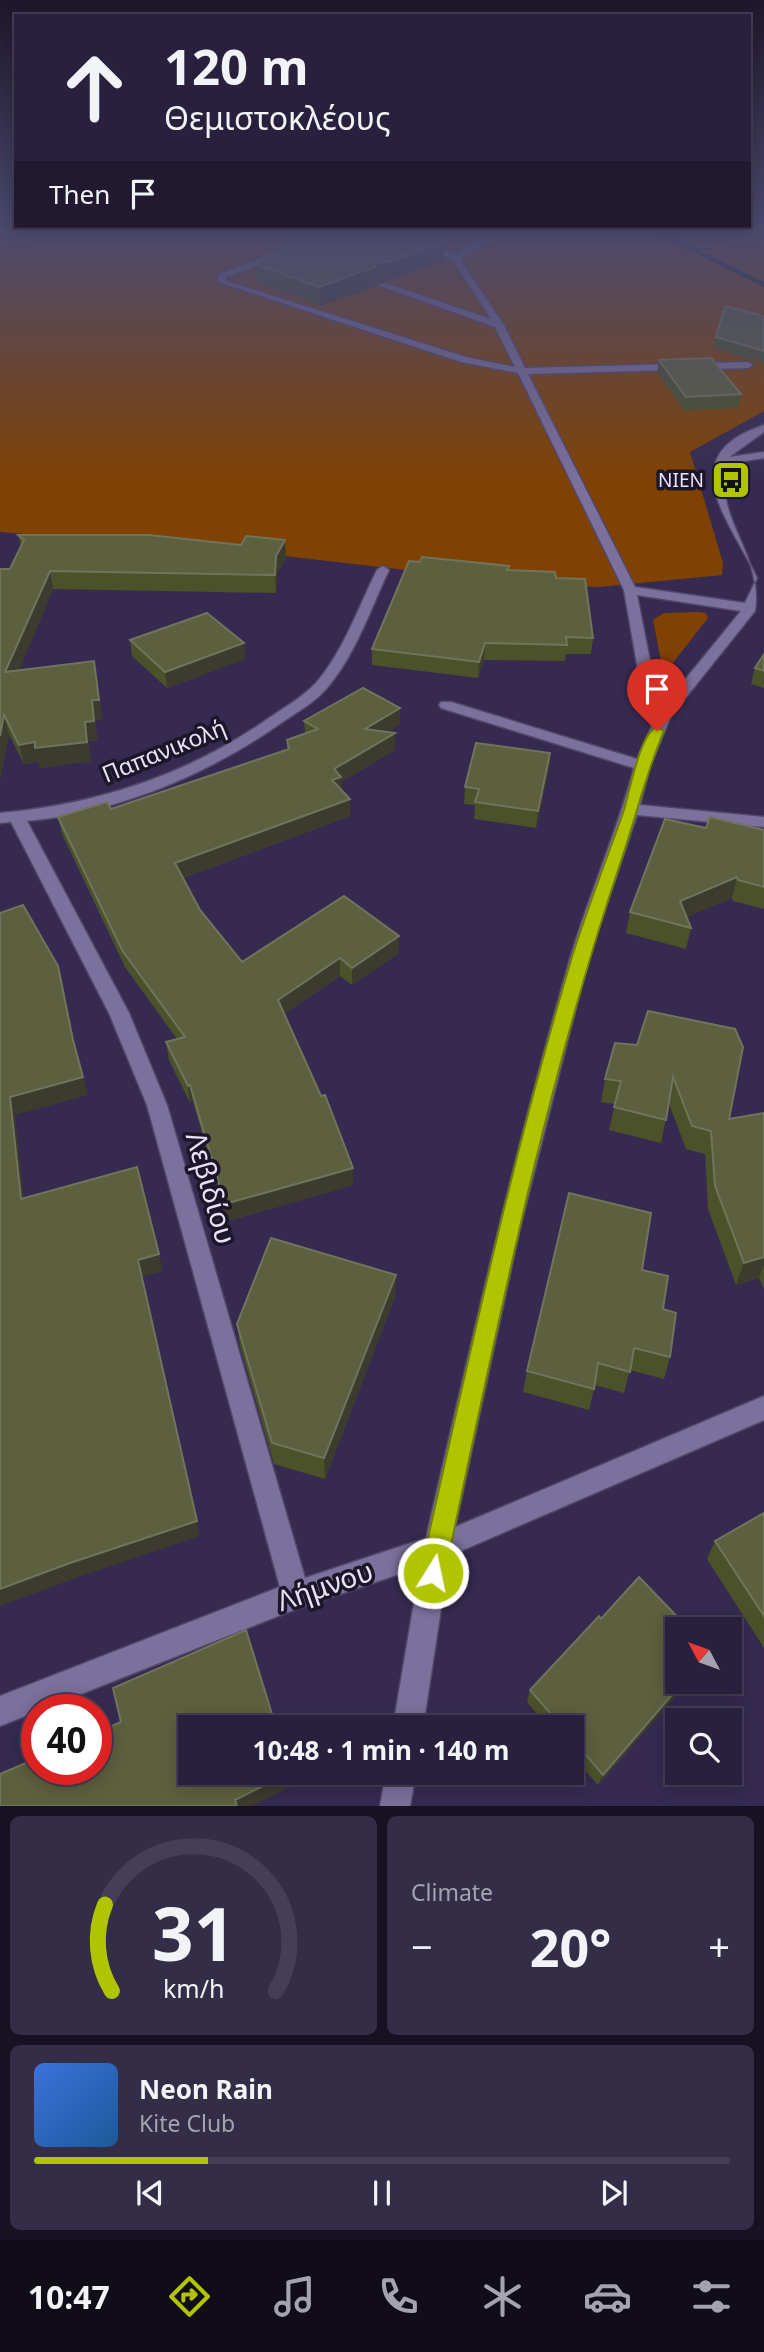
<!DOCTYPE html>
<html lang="en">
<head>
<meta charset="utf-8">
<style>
  :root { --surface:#28203c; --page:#342d47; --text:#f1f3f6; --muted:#a5a3af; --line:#443e56; --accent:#b0c500 }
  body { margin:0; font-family:"Noto Sans",sans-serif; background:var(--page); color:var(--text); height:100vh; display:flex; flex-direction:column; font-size:26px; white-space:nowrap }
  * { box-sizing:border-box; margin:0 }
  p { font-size:23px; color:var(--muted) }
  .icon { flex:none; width:38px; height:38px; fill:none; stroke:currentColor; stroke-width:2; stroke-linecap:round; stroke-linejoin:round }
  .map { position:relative; height:1806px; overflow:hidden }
  .details { display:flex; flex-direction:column; gap:10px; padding:10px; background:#161221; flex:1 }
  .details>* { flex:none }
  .top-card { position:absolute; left:14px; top:14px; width:737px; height:214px; border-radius:0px; box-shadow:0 4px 18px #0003,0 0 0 2px var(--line); background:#28203c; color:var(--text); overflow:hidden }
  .needle { width:46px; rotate:311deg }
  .buttons { position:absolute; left:665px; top:1617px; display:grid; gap:14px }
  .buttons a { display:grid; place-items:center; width:77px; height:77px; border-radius:0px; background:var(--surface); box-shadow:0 4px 18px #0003,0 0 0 2px var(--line); font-size:35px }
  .speed { position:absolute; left:21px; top:1694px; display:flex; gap:14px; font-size:35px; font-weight:700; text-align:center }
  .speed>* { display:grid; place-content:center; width:91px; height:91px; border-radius:50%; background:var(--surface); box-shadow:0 4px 18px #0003,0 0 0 2px var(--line); line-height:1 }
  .speed .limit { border:10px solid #d22; background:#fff; color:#111 }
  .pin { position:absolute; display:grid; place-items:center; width:60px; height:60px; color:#fff; margin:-72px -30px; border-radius:50% 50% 50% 0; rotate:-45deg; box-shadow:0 0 7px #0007 }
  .pin .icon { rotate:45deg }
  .me { position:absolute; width:77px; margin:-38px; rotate:10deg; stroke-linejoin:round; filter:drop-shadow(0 0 5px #0008) }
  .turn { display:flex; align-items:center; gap:24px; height:147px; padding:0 35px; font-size:32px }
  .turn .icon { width:91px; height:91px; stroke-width:2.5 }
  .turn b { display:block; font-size:49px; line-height:60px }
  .then { display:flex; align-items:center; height:66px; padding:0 35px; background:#0003; gap:14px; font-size:26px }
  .big { font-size:52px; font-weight:700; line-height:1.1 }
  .details .tile { flex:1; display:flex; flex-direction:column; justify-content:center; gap:10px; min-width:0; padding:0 24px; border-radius:10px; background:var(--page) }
  .details .dial { align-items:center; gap:0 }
  .dial svg { height:182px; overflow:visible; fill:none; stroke:var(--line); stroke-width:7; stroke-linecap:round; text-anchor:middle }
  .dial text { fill:var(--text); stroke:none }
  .song { display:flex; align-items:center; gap:21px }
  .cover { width:84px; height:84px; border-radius:10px; background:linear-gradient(135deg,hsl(220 70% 55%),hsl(210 70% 35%)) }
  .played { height:7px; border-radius:4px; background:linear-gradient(90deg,var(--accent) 25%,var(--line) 25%) }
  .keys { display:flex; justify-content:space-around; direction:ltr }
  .heat { display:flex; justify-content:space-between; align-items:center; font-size:38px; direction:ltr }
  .details .tiles { flex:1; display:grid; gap:10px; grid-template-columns:1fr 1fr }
  .tile:last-child { grid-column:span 2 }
  .trip { position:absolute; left:178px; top:1715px; width:406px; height:70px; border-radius:0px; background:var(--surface); box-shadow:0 4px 18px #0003,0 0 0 2px var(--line); font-weight:700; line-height:70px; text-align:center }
  .menu { display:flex; height:112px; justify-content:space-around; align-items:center; background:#100d18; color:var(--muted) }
  .menu .icon { width:49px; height:49px }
  .menu .active { color:var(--accent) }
  .menu b { font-size:32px; color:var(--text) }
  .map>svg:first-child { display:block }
</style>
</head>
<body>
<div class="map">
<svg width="764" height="1806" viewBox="0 0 764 1806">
  <rect width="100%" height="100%" fill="#362a50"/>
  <g fill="#804203">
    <polygon points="0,231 764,231 764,411 690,452 723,563 722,575 599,587 527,584 233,550 0,532"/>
    <polygon points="698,612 706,613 708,618 672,664 665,665 661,661 653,620 664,613"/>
  </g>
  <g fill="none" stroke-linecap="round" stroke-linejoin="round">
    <polygon fill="#0f212c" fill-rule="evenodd" points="651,231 659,231 764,282 764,287"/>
    <g stroke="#524768" stroke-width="3">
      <g id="minor">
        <path d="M311,231H321L302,242L291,254L226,277V281L466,357L515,367L495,327L378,285L385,283L491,319L453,260L437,252L433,244L447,231H456L441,244L443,249L456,255L492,231H502L460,259L504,325L525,368L748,362L753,365L748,368L528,374L635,587L745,603L757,578C732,523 669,456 764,425V432L729,457L764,452V458L726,464C714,521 764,554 755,611L671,716L650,766L640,805L764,817V827L637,815L589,956L519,1232L455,1527L764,1396V1420L449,1556L423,1727H393L420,1567L296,1609L0,1726V1696L280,1587L147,1105L109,1013L11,822L0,823V813C98,804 188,775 269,718C285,707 303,697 316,683C344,650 358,608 377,570L383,566L389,570C370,610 356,654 327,688C315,702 299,711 284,721C209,774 120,812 27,821L129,1013L167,1105L305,1578L426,1538C471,1344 515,1150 570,959C589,894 617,833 634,768L441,708L439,705L441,702H451L637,759L657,715L639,676L624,590L518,373L461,362L218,282L219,274L285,250L296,238ZM637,595L741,611L666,703L653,676Z"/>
        <polygon points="386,1773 416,1773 410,1806 380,1806"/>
      </g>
    </g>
    <use href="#minor" fill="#7c709c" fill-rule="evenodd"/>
  </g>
  <g fill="#4b5128">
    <polygon points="444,243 444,261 388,281 377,282 376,286 320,306 257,283 255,264"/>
    <polygon points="764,316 764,363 714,349 716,337"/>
    <polygon points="659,360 741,394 738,408 684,411 657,373"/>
    <polygon points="18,535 241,545 285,540 286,558 277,574 276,593 53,589 19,670 97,680 102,719 95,720 97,740 88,741 91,761 40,768 38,762 24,764 9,734 0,780 0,569 10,569 21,547"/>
    <polygon points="508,570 556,578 593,638 591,654 566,654 565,661 484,660 478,678 372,665 372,649"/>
    <polygon points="130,640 244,643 245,659 167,688 132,656"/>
    <polygon points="764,654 764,688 751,684 755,668"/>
    <polygon points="400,708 400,724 388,732 395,733 395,750 341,782 342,790 350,816 183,878 200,910 242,962 399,953 352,985 340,976 284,1014 353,1185 228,1221 193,1102 190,1103 169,1060 166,1042 177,1039 125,967 62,834 58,817 111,809 287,750 287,740 305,733 304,721"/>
    <polygon points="549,769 536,828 474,819 475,805 464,804 465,787"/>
    <polygon points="706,828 764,830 764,909 733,901 732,898 686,917 691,928 686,949 626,933 630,912"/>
    <polygon points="637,1045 729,1119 764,1113 764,1289 759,1278 736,1285 708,1209 705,1154 686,1149 669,1104 661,1143 609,1130 615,1104 601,1102 605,1079"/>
    <polygon points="642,1270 663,1309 670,1357 664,1379 630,1370 624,1393 595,1385 589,1410 523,1392 527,1371"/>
    <polygon points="396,1275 395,1297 325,1479 274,1464 240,1346 237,1324"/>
    <polygon points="764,1513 764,1648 707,1559 715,1541"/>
    <polygon points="677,1682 688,1682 598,1785 572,1755 572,1727 548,1727 527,1702 530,1690"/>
  </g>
  <g fill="#3b3b2e">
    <polygon points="444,243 444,261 388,281 377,282 376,286 320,306 319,287 377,263"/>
    <polygon points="285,540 286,558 277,574 276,593 275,575 276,556"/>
    <polygon points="50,571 53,589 10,691 5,672"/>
    <polygon points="244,643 245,659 167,688 165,672"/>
    <polygon points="485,643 484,660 478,678 479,662"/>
    <polygon points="94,661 102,719 95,720 97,740 88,741 91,761 40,768 38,762 24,764 19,745 85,722 92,700"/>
    <polygon points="400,708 400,724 365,746 365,729"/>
    <polygon points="4,715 9,734 0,780 0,736"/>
    <polygon points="395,733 395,750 341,782 342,793 332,780 334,769"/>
    <polygon points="550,753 549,769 536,828 538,811"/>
    <polygon points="350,799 350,816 177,880 175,863"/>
    <polygon points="737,877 732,898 675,922 680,901"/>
    <polygon points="399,936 399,953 352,985 352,968"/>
    <polygon points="340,958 340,976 279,1017 278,1000"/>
    <polygon points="58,966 63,984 77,1058 73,1040"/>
    <polygon points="83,1077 88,1095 15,1115 26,1217 21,1199 10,1097"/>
    <polygon points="190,1085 193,1102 190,1103 188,1086"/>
    <polygon points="353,1168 353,1185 228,1221 225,1204"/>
    <polygon points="159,1254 163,1271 142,1277 200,1536 76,1578 0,1606 0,1589 138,1260"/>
    <polygon points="764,1257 764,1264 759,1278 736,1285 744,1263"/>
    <polygon points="396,1275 395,1297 325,1479 324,1458"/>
    <polygon points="683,1682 688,1682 598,1785 603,1775"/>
    <polygon points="289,1773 292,1786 252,1806 237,1806 235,1800"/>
  </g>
  <g fill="#5c603e" stroke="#71745c" stroke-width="2">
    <polygon points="310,231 424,231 444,243 388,262 377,263 375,267 319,287 255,264"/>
    <polygon points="725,306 764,316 764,351 716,337"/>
    <polygon points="711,358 741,394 686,397 659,360"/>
    <polygon points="18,535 149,535 241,545 246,536 285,540 276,556 275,575 50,571 5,672 94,661 99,700 92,700 94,721 85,722 87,742 35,748 35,742 19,745 4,715 0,736 0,569 10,569 24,540"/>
    <polygon points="422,557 509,566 507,570 555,572 556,578 585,579 593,638 566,637 567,645 485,643 479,662 372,649 409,561 420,562"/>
    <polygon points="207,613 244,643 165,672 130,640"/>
    <polygon points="764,654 764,671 755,668"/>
    <polygon points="363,688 400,708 365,729 395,733 334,769 341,777 332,780 350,799 175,863 200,910 242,962 344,896 399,936 352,968 340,958 278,1000 321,1096 325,1095 353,1168 225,1204 190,1085 188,1086 166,1042 185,1037 122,950 58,817 107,802 111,809 289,749 287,740 318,729 304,721"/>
    <polygon points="476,743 550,753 538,811 475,802 479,789 465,787"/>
    <polygon points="710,817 764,830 764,887 738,880 737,877 680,901 691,928 630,912 665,819 706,828"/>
    <polygon points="23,905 58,966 73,1040 83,1077 10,1097 21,1199 137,1167 159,1254 138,1260 197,1521 70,1563 0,1589 0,913"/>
    <polygon points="648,1011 735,1029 743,1047 729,1119 764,1113 764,1257 744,1263 715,1186 711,1131 692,1126 673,1077 666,1120 614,1107 621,1081 605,1079 615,1043 637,1045"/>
    <polygon points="569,1193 651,1213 642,1270 668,1276 663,1309 676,1313 670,1357 634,1348 630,1372 598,1363 594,1389 527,1371"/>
    <polygon points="271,1238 396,1275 324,1458 272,1443 237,1324"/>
    <polygon points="764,1513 764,1616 715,1541"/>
    <polygon points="639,1577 689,1629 677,1629 677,1682 683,1682 603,1775 572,1739 572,1727 562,1727 530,1690 599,1616 601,1619"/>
    <polygon points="246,1630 276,1727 191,1727 191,1773 289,1773 235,1800 237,1806 0,1806 0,1774 37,1758 37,1769 96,1769 96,1733 121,1722 113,1688"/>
  </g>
  <linearGradient id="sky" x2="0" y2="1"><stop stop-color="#1e172c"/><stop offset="0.48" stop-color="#4c4a6f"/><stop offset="1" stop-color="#4c4a6f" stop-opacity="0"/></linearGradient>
  <rect width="764" height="484" fill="url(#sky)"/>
  <path fill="#b0c500" stroke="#728000" stroke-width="2" d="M657,727L664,731C646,773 636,817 621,861C543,1093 496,1334 445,1573L442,1582L433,1586L424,1582L420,1573C467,1367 511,1160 572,957C587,909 606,861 623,813C629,795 640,732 657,727Z"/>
  <defs>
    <g id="bus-square" transform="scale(2.0125)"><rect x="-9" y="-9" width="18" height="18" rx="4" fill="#b0c500" stroke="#1b1628"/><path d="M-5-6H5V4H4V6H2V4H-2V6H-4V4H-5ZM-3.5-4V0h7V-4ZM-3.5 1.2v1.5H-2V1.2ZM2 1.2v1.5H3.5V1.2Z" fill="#111"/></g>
  </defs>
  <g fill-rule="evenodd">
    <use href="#bus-square" x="731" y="480"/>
  </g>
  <g text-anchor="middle" stroke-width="7" stroke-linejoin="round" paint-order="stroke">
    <g font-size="19" fill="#e7e1f9" stroke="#1b1628" text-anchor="end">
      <text x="704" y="487">ΝΙΕΝ</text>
    </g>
    <g font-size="23" fill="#e7e1f9" stroke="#1b1628">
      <text transform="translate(164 751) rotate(-22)" y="8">Παπανικολή</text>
    </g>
    <g font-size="28" fill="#e7e1f9" stroke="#1b1628">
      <text transform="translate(211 1188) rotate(74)" y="10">Λεβιδίου</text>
      <text transform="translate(325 1586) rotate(-19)" y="10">Λήμνου</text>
    </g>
  </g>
</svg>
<div class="buttons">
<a><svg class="needle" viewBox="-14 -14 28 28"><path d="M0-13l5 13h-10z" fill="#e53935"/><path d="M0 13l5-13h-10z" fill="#a5a3af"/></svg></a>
<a><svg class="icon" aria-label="search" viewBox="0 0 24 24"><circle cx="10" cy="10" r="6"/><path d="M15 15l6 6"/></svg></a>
</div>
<div class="speed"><div class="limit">40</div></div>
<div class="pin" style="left:657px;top:731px;background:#d93025"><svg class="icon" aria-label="arrive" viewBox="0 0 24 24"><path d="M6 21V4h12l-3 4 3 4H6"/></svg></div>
<svg class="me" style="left:433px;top:1573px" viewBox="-20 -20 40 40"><circle r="17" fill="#b0c500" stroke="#fff" stroke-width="3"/><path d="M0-11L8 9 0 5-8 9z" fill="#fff"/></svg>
<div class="trip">10:48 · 1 min · 140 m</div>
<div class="top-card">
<div class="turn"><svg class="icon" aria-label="ahead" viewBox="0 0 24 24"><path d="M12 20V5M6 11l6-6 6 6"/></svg><div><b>120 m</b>Θεμιστοκλέους</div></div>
<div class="then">Then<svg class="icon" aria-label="arrive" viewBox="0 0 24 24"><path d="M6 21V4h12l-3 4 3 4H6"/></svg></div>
</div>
</div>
<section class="details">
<div class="tiles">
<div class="tile dial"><svg viewBox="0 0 100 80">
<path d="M14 69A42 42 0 1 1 86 69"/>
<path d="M14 69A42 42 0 0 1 11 31" stroke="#b0c500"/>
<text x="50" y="56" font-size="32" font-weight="700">31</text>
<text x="50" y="72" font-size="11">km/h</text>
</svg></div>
<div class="tile"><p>Climate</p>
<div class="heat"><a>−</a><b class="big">20°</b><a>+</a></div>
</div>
<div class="tile">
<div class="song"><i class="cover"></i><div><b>Neon Rain</b><p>Kite Club</p></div></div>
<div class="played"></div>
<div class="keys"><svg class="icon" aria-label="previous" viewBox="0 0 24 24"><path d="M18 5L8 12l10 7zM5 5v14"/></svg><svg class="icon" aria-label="pause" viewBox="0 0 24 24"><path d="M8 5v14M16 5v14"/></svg><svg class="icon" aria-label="next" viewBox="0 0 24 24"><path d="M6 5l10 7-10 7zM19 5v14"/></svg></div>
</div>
</div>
</section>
<nav class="menu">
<b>10:47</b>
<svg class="icon active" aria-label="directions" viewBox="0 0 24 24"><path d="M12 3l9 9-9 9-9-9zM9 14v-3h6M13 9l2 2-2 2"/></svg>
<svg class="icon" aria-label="music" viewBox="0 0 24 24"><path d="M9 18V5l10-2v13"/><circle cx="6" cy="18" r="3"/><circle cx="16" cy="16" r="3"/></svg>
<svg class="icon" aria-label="phone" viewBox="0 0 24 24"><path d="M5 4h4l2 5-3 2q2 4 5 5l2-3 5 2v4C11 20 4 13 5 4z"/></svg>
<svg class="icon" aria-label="climate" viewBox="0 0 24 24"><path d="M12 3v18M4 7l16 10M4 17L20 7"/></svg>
<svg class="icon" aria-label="car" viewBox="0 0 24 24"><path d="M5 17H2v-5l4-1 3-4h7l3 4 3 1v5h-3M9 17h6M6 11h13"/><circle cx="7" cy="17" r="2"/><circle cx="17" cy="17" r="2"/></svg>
<svg class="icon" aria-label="filters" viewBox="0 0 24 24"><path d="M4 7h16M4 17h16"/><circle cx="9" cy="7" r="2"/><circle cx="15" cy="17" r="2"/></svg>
</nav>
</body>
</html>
